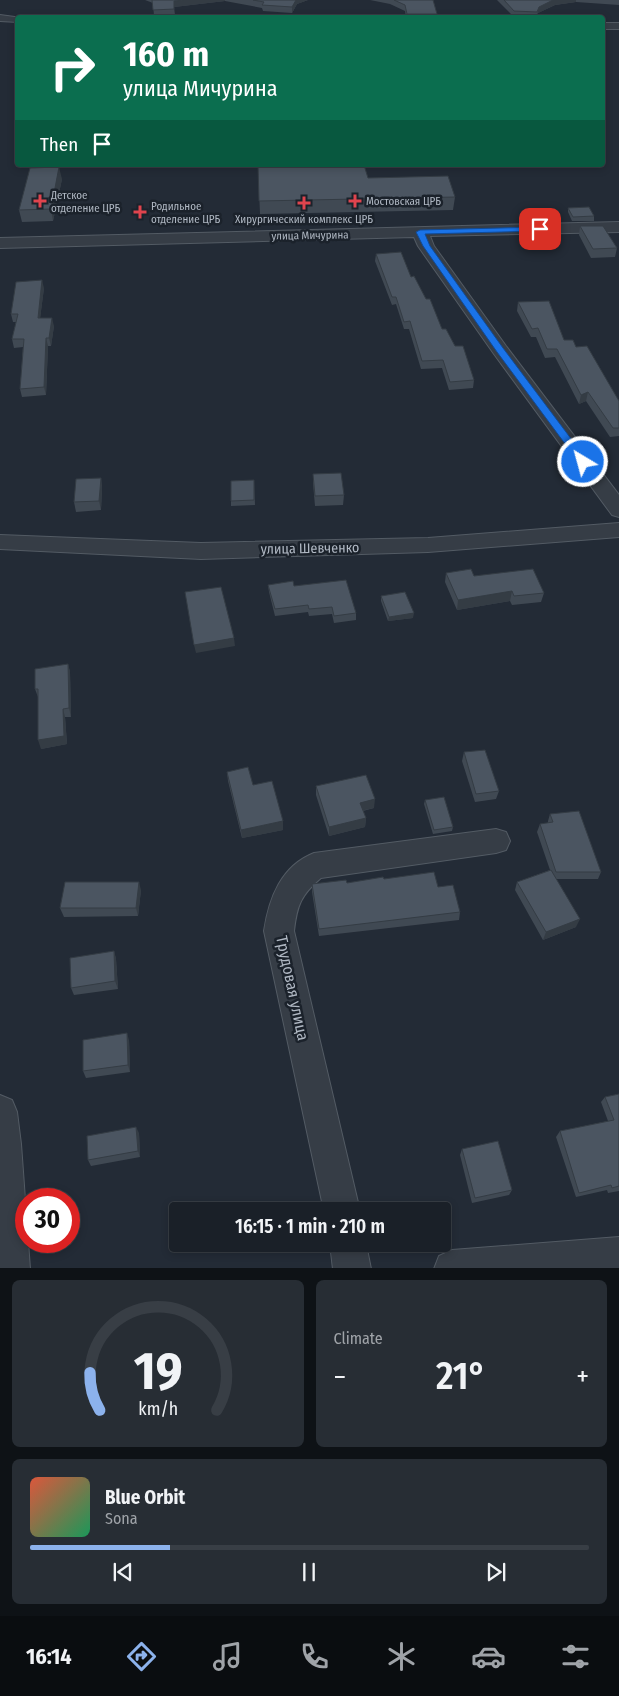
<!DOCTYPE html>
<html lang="en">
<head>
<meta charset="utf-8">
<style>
  :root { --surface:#1a2028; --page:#272d34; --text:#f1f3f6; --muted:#9fa3a8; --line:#383e45; --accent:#8cb2ec }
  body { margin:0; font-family:"Fira Sans Condensed",sans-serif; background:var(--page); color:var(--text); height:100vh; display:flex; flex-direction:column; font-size:19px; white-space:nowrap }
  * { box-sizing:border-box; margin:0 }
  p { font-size:16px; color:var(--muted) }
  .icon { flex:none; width:28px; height:28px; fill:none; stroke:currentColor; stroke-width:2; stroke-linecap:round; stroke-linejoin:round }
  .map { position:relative; height:1268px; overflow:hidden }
  .sheet { display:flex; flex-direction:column; gap:12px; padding:12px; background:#0e1216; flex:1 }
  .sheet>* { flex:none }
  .hud { position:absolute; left:15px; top:15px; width:590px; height:152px; border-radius:5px; box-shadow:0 2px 8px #0003,0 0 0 1px var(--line); background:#0b6e4f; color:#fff; overflow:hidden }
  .speed { position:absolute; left:15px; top:1188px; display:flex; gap:10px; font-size:25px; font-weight:700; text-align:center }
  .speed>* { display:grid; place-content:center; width:65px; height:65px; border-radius:50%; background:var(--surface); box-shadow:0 2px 8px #0003,0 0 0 1px var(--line); line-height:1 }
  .speed .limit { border:8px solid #d22; background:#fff; color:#111 }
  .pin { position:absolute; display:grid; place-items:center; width:42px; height:42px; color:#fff; margin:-21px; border-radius:10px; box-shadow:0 2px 8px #0006 }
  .me { position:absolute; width:55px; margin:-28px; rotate:323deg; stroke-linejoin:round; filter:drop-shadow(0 0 4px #0008) }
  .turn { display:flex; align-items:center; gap:18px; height:105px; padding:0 25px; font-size:22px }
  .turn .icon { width:65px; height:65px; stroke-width:2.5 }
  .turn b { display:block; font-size:35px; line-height:42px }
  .then { display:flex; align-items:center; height:48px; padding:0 25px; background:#0003; gap:10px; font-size:19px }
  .big { font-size:38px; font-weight:600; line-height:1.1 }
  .sheet .widget { flex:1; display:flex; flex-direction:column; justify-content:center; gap:8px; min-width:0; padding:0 18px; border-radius:8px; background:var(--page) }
  .sheet .dial { align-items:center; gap:0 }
  .dial svg { height:130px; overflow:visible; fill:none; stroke:var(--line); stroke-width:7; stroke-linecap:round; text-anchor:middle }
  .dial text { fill:var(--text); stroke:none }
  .song { display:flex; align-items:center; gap:15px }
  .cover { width:60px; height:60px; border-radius:8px; background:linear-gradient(135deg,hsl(10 70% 55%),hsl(150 70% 35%)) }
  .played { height:5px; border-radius:2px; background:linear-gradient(90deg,var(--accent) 25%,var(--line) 25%) }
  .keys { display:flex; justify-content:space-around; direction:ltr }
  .heat { display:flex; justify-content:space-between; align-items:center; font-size:28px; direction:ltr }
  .sheet .tiles { flex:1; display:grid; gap:12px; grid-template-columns:1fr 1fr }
  .widget:last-child { grid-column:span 2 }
  .trip { position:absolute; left:169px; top:1202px; width:282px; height:50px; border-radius:5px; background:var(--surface); box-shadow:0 2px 8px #0003,0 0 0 1px var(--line); font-weight:600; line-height:50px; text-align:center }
  .tab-bar { display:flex; height:80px; justify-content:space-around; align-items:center; background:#0a0d10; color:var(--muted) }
  .tab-bar .icon { width:35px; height:35px }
  .tab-bar .active { color:var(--accent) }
  .tab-bar b { font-size:22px; color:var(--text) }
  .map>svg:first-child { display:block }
</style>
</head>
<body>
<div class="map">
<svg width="619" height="1269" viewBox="0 0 619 1269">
  <rect width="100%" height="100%" fill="#232b36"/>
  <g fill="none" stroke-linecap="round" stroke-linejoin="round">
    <g stroke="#535b64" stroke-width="2">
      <g id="minor">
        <polygon points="0,15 22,18 18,18 18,22 0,21"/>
        <rect x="602" y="23" width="17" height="6"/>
        <polygon points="619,222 619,232 430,236 434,246 506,346 619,495 619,517 612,515 494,354 418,246 414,237 0,248 0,238"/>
        <polygon points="619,523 619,537 428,552 201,559 0,549 0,535 201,543 428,538"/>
        <path d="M496,829L506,832L510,841L506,850L496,853L321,878C301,895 297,905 294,931L360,1211H324L264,931C269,898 281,866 314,853Z"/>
        <polygon points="0,1095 12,1100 17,1112 21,1144 30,1269 0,1269"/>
        <polygon points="619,1237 619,1269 434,1269 439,1256 452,1250"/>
        <polygon points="330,1244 366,1244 371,1269 333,1269"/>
      </g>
    </g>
    <use href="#minor" fill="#363d46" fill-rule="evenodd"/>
  </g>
  <g fill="#404953">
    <polygon points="145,0 308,0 297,4 292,13 263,11 262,8 225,1 174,7 175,15 154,16 153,3"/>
    <polygon points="370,0 433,0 437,14 436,18 406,18 405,11 390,4"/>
    <polygon points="497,0 619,0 619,5 576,2 555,5 538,13 536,18 524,18 514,17"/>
    <polygon points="258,165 368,178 455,197 453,210 260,214"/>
    <polygon points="62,179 53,221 22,222 19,210"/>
    <polygon points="568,208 594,216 594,221 572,221 568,212"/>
    <polygon points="580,226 617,248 615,257 591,258 579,235"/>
    <polygon points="376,254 411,277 426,299 442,329 455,346 474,380 473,388 449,390 442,368 421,369 409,329 404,329 396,304 392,305 375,261"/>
    <polygon points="44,288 40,318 54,326 51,346 48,346 46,395 22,397 20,389 23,347 14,348 12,339 16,322 13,322 11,314"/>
    <polygon points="518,302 564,340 576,347 619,401 619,436 610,437 586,401 579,404 555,357 545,358 536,337 531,337 517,311"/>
    <polygon points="313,474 344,495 343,505 315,506 313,483"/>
    <polygon points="101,478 102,488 101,510 76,512 74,502"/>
    <polygon points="254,480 255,505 231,506 231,481"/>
    <polygon points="446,573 474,576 544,593 541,602 512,605 510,601 457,610 445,582"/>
    <polygon points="268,585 294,586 356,613 356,620 334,623 332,614 309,616 308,612 275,616 269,592"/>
    <polygon points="381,596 413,618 388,621 381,601"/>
    <polygon points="68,664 70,672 71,717 65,717 67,744 41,749 38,697 35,689"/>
    <polygon points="464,752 499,791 496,799 475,802 462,761"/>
    <polygon points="227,772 253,785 283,830 242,838 228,781"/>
    <polygon points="316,786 374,808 363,811 366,818 365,827 329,836 316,795"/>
    <polygon points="425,800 453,827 452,831 433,834 424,804"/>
    <polygon points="550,814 601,872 598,879 556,879 576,927 543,940 515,890 517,882 550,870 537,832 540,824 548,823 548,821"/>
    <polygon points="384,879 438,887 460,912 459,920 319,936 312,892 312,884 347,883"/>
    <polygon points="141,890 138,916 64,917 60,908"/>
    <polygon points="114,951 116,959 118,989 74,995 71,988"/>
    <polygon points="129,1040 130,1072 86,1078 83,1071"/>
    <polygon points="619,1094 619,1191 608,1193 607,1190 576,1197 556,1137 560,1131 608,1121 601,1102 605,1097"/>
    <polygon points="139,1133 140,1157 91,1166 88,1160"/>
    <polygon points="462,1149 512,1190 509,1195 472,1203 460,1155"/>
  </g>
  <g fill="#343c44">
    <polygon points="184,0 225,0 225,1 174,7 174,1"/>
    <polygon points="296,0 308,0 297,4 292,13 292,7"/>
    <polygon points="553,0 576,0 576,2 555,5 538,13 536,18 539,7"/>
    <polygon points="59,167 62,179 53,221 51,209"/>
    <polygon points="42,280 44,288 39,327 38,318"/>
    <polygon points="52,318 54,326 51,346 49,338"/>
    <polygon points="46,338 48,346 46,395 44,387"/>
    <polygon points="588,392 586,401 579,404 581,395"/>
    <polygon points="101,478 102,488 101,510 99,501"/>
    <polygon points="512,591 510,601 457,610 458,600"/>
    <polygon points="414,613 413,618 388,621 389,617"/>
    <polygon points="234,638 235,646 196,653 194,645"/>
    <polygon points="68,664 70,672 71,717 69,708"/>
    <polygon points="63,709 65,717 67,744 41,749 38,740"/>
    <polygon points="375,799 374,808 360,811 360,803"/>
    <polygon points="366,818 365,827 329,836 329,827"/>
    <polygon points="283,821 283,830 242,838 241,830"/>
    <polygon points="139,882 141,890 138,916 136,908"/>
    <polygon points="580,919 576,927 543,940 546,932"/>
    <polygon points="114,951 116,959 118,989 115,981"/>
    <polygon points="127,1033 129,1040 130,1072 128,1065"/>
    <polygon points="136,1127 139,1133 140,1157 138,1151"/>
  </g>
  <g fill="#4b5561" stroke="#343c44">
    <polygon points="152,0 184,0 174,1 174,9 153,10"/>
    <polygon points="253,0 296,0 292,7 262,5 264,2"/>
    <polygon points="394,0 433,0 437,14 407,14 405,5"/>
    <polygon points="504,0 553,0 539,7 537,12 514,11"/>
    <polygon points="258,165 364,165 368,178 448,176 455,197 259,201"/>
    <polygon points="59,167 51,209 19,210 30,168"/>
    <polygon points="589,207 594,216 573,217 568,208"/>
    <polygon points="580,226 603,226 617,248 593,249"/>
    <polygon points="401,252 411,277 414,276 426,299 430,299 442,329 446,329 455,346 463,346 474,380 450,382 443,360 422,361 410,321 404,322 396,297 392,297 376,254"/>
    <polygon points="42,280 38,318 52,318 49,338 46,338 44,387 20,389 24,339 12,339 18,314 11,314 16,282"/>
    <polygon points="549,301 564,340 573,340 576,347 587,346 619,401 619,428 613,428 588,392 581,395 557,349 547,349 538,328 532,329 518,302"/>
    <polygon points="341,473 344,495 315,496 313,474"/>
    <polygon points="101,478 99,501 74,502 76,479"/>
    <polygon points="254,480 254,500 231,501 231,481"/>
    <polygon points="471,569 474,576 533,569 544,593 514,596 512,591 458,600 446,573"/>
    <polygon points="346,580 356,613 334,616 332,607 309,609 308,605 275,609 268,585 293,581 294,586"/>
    <polygon points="221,587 234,638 194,645 185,592"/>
    <polygon points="405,592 414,613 389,617 381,596"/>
    <polygon points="68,664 69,708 63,709 64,736 38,740 38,689 35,689 35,669"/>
    <polygon points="485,750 499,791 476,794 464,752"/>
    <polygon points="248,767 253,785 272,781 283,821 241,830 227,772"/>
    <polygon points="366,775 375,799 360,803 366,818 329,827 316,786"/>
    <polygon points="444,797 453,827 434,830 425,800"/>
    <polygon points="579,811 601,872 556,872 540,824 553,822 550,814"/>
    <polygon points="551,870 580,919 546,932 517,882"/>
    <polygon points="434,872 438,887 453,885 460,912 319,929 312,884 346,880 347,883 383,877 384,879"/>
    <polygon points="65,882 139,882 136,908 60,908"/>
    <polygon points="114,951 115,981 71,988 70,958"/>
    <polygon points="127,1033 128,1065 83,1071 83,1040"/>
    <polygon points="619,1094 619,1186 612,1188 611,1185 579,1193 560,1131 614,1120 605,1097"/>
    <polygon points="136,1127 138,1151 88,1160 87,1136"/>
    <polygon points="498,1141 512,1190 475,1198 462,1149"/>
  </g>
  <polygon fill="#1a73e8" stroke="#114b97" points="542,227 542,231 540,231 425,234 430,246 503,348 587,460 587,464 580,464 497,352 423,246 416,232 420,230"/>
  <g fill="#e0444e" stroke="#1b222b" stroke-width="2">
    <path d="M37.5 193.5h5v5h5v5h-5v5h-5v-5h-5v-5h5z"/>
    <path d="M352.5 193.5h5v5h5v5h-5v5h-5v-5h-5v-5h5z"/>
    <path d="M301.5 195.5h5v5h5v5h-5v5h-5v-5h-5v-5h5z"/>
    <path d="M137.5 204.5h5v5h5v5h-5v5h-5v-5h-5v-5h5z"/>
  </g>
  <g text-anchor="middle" stroke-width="5" stroke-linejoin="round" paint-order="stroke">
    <g font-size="11" fill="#b0b8c3" stroke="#1b222b" text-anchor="start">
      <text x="51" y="199">Детское<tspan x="51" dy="13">отделение ЦРБ</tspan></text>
      <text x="366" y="205">Мостовская ЦРБ</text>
      <text x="151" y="210">Родильное<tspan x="151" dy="13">отделение ЦРБ</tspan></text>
      <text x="304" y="223" text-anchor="middle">Хирургический комплекс ЦРБ</text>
    </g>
    <g font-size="11" fill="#b0b8c3" stroke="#1b222b">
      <text transform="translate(310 235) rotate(-1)" y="4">улица Мичурина</text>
    </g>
    <g font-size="14" fill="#b0b8c3" stroke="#1b222b">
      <text transform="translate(310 548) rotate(-1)" y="5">улица Шевченко</text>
    </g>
    <g font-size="16" fill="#b0b8c3" stroke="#1b222b">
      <text transform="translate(293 988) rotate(78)" y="6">Трудовая улица</text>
    </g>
  </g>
</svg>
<div class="speed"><div class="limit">30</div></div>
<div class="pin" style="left:540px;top:229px;background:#d93025"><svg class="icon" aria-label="arrive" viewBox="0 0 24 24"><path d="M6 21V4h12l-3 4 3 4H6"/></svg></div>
<svg class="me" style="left:583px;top:462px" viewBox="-20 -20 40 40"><circle r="17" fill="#1a73e8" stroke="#fff" stroke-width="3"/><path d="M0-11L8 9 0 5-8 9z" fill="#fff"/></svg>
<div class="trip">16:15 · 1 min · 210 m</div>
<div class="hud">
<div class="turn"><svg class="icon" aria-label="right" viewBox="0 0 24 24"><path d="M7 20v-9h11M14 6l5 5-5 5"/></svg><div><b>160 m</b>улица Мичурина</div></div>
<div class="then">Then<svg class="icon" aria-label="arrive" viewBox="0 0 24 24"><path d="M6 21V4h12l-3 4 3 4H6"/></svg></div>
</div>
</div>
<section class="sheet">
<div class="tiles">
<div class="widget dial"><svg viewBox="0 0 100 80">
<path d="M14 69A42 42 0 1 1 86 69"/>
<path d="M14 69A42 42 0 0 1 8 46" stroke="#8cb2ec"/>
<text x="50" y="56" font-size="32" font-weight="700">19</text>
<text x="50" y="72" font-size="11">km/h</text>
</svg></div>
<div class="widget"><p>Climate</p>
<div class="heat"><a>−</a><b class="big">21°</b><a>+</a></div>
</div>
<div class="widget">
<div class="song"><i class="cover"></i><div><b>Blue Orbit</b><p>Sona</p></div></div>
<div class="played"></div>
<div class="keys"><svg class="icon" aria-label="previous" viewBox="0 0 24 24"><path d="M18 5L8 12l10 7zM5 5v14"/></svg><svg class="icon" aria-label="pause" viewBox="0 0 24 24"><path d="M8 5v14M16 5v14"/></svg><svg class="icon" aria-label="next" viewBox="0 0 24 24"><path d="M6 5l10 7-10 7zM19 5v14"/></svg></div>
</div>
</div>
</section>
<nav class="tab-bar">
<b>16:14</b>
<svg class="icon active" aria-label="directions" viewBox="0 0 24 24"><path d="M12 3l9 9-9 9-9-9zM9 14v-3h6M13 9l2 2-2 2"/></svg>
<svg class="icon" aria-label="music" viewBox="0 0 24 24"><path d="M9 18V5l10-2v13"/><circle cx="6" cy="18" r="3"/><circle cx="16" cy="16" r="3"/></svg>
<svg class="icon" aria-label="phone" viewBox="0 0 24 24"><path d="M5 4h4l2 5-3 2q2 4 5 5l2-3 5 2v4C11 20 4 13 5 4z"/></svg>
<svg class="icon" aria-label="climate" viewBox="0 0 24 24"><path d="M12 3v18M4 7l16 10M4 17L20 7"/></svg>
<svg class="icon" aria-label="car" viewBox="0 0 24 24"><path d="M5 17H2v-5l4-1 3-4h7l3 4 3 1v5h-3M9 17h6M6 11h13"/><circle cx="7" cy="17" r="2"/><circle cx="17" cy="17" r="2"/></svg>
<svg class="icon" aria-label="filters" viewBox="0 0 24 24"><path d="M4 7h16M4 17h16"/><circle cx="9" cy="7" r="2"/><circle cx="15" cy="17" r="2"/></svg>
</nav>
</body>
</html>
